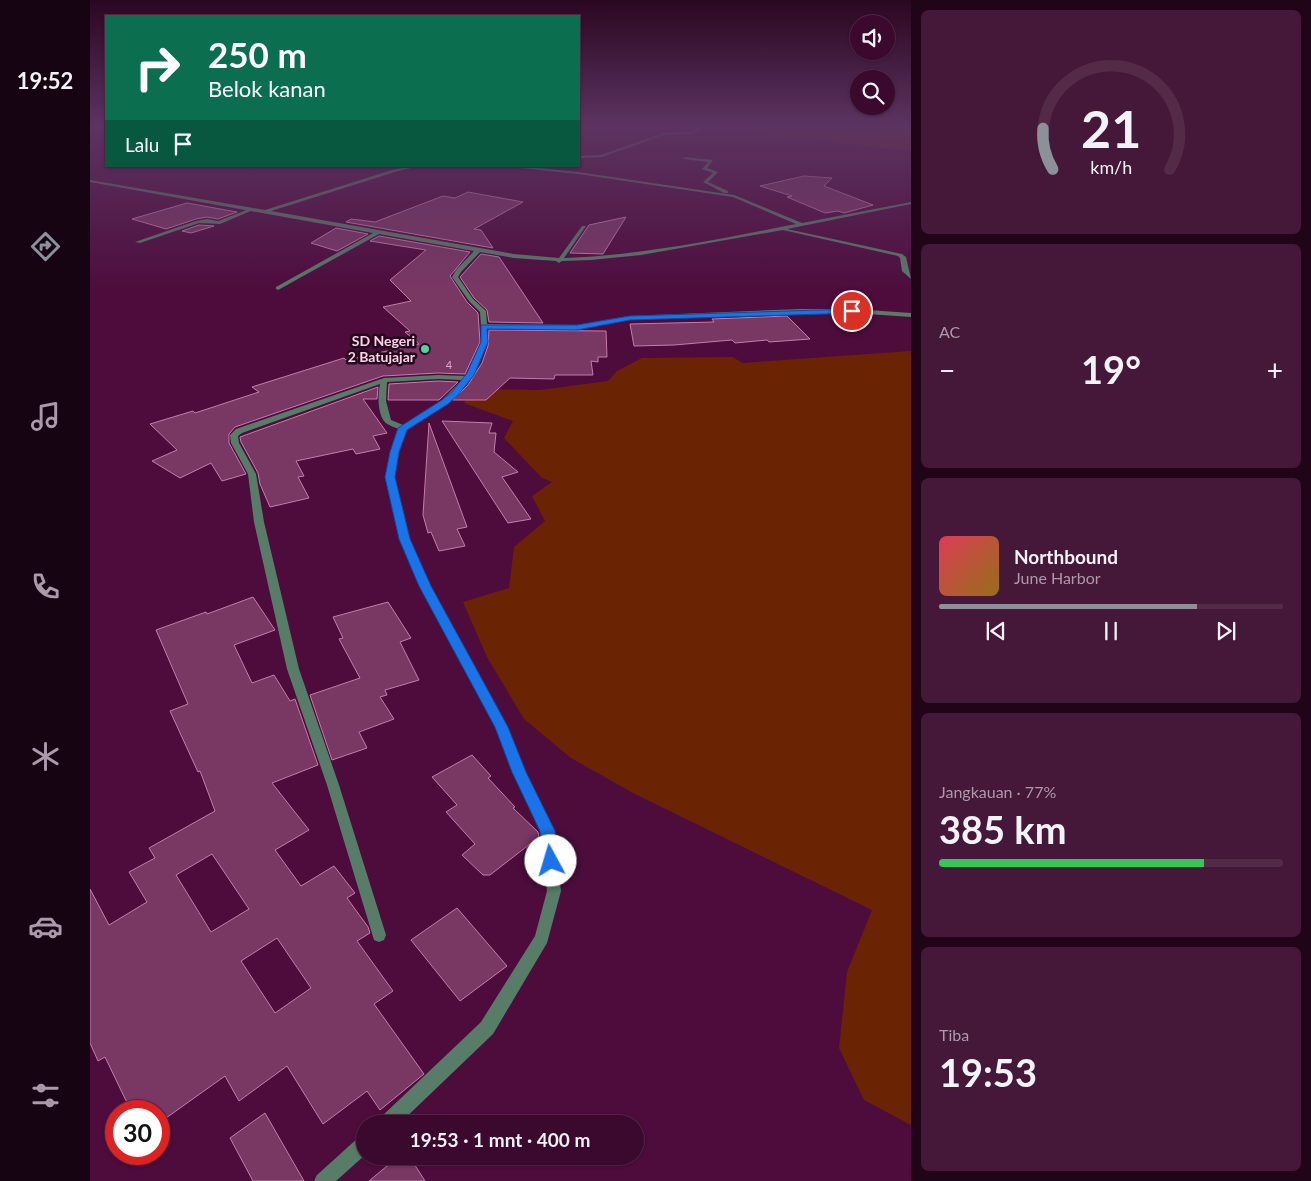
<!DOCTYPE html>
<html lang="id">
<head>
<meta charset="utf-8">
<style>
  :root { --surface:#3a092d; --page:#451739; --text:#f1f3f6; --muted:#ab9aaa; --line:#542a49; --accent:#8c9099 }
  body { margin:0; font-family:Lato,sans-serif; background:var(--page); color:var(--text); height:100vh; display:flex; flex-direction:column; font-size:19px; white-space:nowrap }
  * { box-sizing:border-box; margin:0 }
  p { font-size:16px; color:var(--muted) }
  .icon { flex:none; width:28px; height:28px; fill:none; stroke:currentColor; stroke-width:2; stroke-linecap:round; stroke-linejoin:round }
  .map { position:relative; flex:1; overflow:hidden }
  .panel { display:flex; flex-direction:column; gap:10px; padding:10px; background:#200519; width:400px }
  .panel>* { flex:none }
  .top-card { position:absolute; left:15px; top:15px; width:475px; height:152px; border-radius:0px; box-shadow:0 1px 4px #0004,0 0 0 1px var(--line); background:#0b6e4f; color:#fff; overflow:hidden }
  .fabs { position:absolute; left:760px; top:15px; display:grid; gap:10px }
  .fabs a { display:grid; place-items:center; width:45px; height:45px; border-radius:50%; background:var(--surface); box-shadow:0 1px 4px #0004,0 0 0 1px var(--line); font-size:25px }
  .speed { position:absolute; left:15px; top:1100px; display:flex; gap:10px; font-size:25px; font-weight:700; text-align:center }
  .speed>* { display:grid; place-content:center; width:65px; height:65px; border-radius:50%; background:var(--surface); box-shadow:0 1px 4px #0004,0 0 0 1px var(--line); line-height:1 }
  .speed .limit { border:8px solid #d22; background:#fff; color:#111 }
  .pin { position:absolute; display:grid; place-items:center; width:42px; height:42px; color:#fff; margin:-21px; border:2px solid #fff; border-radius:50%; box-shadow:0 1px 5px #0007 }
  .me { position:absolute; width:55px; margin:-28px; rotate:354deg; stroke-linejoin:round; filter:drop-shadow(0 0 4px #0008) }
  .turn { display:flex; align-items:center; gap:18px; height:105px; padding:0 20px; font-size:22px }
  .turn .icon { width:65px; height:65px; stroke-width:2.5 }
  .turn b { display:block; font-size:35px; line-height:42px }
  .then { display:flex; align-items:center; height:48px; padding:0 20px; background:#0003; gap:10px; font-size:19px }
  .big { font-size:38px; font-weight:700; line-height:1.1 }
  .panel .tile { flex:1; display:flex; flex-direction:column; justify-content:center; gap:8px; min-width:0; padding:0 18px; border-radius:8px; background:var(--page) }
  .panel .dial { align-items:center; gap:0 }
  .dial svg { height:130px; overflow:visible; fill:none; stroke:var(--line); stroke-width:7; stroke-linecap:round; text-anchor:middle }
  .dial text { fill:var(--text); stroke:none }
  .song { display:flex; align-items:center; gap:15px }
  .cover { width:60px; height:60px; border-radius:8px; background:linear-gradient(135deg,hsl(350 70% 55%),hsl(40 70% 35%)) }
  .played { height:5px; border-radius:2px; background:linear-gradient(90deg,var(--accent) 75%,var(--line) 75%) }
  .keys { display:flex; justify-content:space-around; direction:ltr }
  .heat { display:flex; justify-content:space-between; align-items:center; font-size:28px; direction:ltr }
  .charge { height:8px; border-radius:4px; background:linear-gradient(90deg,#34c759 77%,var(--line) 0) }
  .trip { position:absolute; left:266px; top:1115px; width:288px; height:50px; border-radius:25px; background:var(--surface); box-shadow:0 1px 4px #0004,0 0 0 1px var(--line); font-weight:700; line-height:50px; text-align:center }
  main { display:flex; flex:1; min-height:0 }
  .dock { display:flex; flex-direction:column; width:90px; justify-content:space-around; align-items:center; background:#170412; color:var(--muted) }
  .dock .icon { width:35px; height:35px }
  .dock .active { color:var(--accent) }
  .dock b { font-size:22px; color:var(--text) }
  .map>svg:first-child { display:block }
</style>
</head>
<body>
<main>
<nav class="dock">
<b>19:52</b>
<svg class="icon active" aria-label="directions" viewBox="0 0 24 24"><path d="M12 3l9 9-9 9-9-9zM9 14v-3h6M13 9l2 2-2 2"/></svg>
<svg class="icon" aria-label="music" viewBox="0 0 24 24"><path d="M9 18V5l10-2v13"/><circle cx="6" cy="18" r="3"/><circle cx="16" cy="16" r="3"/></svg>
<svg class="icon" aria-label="phone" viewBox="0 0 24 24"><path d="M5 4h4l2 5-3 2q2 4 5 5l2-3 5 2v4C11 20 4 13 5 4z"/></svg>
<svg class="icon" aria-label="climate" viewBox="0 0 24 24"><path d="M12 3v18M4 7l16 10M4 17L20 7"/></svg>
<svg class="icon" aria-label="car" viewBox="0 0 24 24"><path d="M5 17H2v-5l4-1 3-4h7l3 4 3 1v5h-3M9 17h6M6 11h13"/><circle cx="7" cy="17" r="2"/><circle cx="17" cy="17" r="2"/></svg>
<svg class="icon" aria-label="filters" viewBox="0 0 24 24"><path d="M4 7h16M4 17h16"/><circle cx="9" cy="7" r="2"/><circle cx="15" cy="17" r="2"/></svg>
</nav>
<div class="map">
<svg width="821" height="1181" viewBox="0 0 821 1181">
  <rect width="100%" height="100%" fill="#4d0c3c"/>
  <g fill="#6a2404">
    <polygon points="663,126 821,126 821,150 792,148 735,139 680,137 662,133 665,129"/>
    <polygon points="821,351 821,1125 774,1100 749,1048 757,972 782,910 543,793 481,758 434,719 397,657 373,602 419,588 424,547 455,521 442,496 462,482 452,478 414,438 423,421 374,403 382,389 450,390 518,381 527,371 552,358 643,357 652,363"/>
  </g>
  <g fill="#793764" stroke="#c67cac" fill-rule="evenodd">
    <polygon points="714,176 742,178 734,186 783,205 754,213 748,211 735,213 697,197 702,196 670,186"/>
    <polygon points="378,192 433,202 384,229 391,230 403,248 256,222 261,219 285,222 353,196 365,198"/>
    <polygon points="97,203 147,212 128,219 117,217 106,219 76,229 42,219"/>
    <polygon points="536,217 513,254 480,253 499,225"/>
    <polygon points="109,225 124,226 101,233 92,231"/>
    <polygon points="246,228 278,234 247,251 221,243"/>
    <polygon points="289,236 380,252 360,276 377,302 388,313 390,342 375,374 348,373 293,376 145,427 139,434 139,443 156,474 132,481 121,463 90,478 62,461 87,450 60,424 103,411 105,413 169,392 162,387 254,358 256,360 329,344 315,332 320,331 293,307 321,301 300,280 336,250 280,241"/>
    <polygon points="391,254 409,257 453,323 399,322 397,310 384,298 370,277"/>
    <polygon points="697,316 720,339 679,342 677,340 645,343 642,340 584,345 544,346 540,324 624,322 622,319"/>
    <polygon points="399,330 516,331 517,357 508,357 508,362 501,361 503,375 465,375 464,379 420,378 396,400 363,400 378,385 392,363 398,346"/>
    <polygon points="348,381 368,382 349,400 298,400 299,384"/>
    <polygon points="288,387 287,399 273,399 297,433 283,436 290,449 266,454 263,449 206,461 214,476 208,477 219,498 180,507 170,484 168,473 151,442 150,437"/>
    <polygon points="352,421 402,423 399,433 406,433 404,452 428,472 412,477 441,519 418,523"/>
    <polygon points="339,423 377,527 367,529 375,546 349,551 341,532 338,533 333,515"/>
    <path d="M163,597L185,630L144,645L162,683L184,675L200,701L205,699L228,765L182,783L219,830L185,850L211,886L244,866L265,893L257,898L278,927L280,933L267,941L303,991L284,1004L334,1074L290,1110L277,1091L233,1124L197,1066L149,1101L135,1076L69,1123V1111H41L15,1057L8,1061L0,1043V889L19,925L57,902L39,872L65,858L59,848L125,811L110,771L108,772L80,711L98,704L66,630L116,612L117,614ZM122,854L159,909L121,932L86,875ZM187,938L221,988L185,1013L151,961Z"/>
    <polygon points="298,602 321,638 310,642 329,680 295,690 297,695 290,697 304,719 269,732 277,748 242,760 220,695 270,678 249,639 253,638 243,617"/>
    <polygon points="382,755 401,776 398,778 425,807 423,808 448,832 449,837 400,875 393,875 372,855 385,844 356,812 367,805 342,777"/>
    <polygon points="367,908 417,966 370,1001 321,940"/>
    <polygon points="175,1113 214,1181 163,1181 140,1138"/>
    <polygon points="309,1156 319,1156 335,1181 279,1181"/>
  </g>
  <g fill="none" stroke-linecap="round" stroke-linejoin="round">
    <polygon fill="#577d69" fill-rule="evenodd" points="159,209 163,210 130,224 109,223 50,243 45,242 106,221 117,219 128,221"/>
    <g fill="#577d69" fill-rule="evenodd">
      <polygon points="612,126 618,126 602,134 574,135 512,157 489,158 489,156 511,155 573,133 601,132"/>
      <polygon points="594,157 623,160 617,168 628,172 618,182 638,191 638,193 634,193 613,182 623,173 612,169 618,162 593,159"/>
      <path d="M320,166H329L305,172L181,211L424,254L469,258L492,226H496L474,258H476C554,255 630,239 706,224L643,197L488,174L410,166H429L488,172L644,195L712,223L821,202V204L697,229L812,254L816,257L821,279L812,271L810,258L808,256L693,230L551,255L501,260L472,261L469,263L466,261L424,258L390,252L371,272L368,277L383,299L396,311L397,324L487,325L539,316L711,309H763L821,313V317L763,313H711L539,320L487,329L397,328C398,343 396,348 390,362C376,395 346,411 317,429L309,452L304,477L320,539L340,586L417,727L435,772L464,831L471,891L457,943L403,1034L309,1124H288L290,1118L391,1022L445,936L457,891L450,831L423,772L405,727L330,586L310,539L296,477L301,452L309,429C304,427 297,425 294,421C287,411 288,395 290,384L152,433L148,436L149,443L166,474L174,522L209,669L249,785L296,935L294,940L289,942L284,940L237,785L197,669L164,522L158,474L141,443L140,435L146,429L294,378L348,375L376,376L392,342L390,312L379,301L362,277L366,270L384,251L289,234L188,290L186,289V287L283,233L0,182V180L175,210L302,170ZM348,379L372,380L352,400L313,425L301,420L296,401L297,382Z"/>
      <polygon points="275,1134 275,1155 246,1181 224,1181 227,1175 269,1137"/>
    </g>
  </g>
  <linearGradient id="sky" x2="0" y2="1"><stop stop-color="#2a0721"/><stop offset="0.43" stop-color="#5c3461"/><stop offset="1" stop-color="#5c3461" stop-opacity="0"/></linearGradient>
  <rect width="821" height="292" fill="url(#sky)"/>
  <polygon fill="#1a73e8" stroke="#114b97" points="762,309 766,311 765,313 540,320 487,330 397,329 398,342 384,375 368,395 358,404 317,430 309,452 305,477 320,539 341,586 418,727 436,772 465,831 468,861 466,866 461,868 455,866 453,861 450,831 422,772 405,727 329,586 309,539 295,477 300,452 308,428 352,400 362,392 377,373 391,342 391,325 487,325 540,316"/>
  <circle fill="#4fd399" stroke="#24091c" stroke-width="2" cx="335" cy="349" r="5"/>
  <g text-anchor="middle" stroke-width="5" stroke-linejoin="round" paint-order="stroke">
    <g font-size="11" fill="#d9aac8">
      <text x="359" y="369">4</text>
    </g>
    <g font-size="14" font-weight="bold" fill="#f9d0e9" stroke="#24091c" text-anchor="end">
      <text x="325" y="346">SD Negeri<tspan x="325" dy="16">2 Batujajar</tspan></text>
    </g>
  </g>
</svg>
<div class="fabs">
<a><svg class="icon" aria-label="sound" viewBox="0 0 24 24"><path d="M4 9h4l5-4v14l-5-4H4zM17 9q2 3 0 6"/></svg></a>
<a><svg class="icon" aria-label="search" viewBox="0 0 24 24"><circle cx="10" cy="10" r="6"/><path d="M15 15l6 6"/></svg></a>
</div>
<div class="speed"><div class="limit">30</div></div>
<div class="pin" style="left:762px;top:311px;background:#d93025"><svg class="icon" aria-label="arrive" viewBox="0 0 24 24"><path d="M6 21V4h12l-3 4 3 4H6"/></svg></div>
<svg class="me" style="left:461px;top:861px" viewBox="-20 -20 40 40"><circle r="19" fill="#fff"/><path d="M0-13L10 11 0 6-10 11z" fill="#1a73e8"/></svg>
<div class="trip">19:53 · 1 mnt · 400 m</div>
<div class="top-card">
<div class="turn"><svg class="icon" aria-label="right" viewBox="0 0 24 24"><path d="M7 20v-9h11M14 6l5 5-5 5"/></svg><div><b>250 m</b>Belok kanan</div></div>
<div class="then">Lalu<svg class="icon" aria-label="arrive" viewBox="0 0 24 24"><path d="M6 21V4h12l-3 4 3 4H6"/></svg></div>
</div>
</div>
<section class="panel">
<div class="tile dial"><svg viewBox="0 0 100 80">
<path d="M14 69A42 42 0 1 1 86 69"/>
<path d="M14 69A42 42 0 0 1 8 44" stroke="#8c9099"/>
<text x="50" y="56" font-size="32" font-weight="700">21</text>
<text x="50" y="72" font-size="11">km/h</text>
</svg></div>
<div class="tile"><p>AC</p>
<div class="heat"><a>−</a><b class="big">19°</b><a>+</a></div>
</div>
<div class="tile">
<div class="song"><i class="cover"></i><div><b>Northbound</b><p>June Harbor</p></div></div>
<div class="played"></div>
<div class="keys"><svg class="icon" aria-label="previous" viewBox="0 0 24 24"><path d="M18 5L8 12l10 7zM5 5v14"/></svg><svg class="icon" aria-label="pause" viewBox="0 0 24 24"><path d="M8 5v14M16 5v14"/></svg><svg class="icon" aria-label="next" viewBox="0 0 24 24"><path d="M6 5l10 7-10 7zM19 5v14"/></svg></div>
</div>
<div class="tile"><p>Jangkauan · 77%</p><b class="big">385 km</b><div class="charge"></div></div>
<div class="tile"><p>Tiba</p><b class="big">19:53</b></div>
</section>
</main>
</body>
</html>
